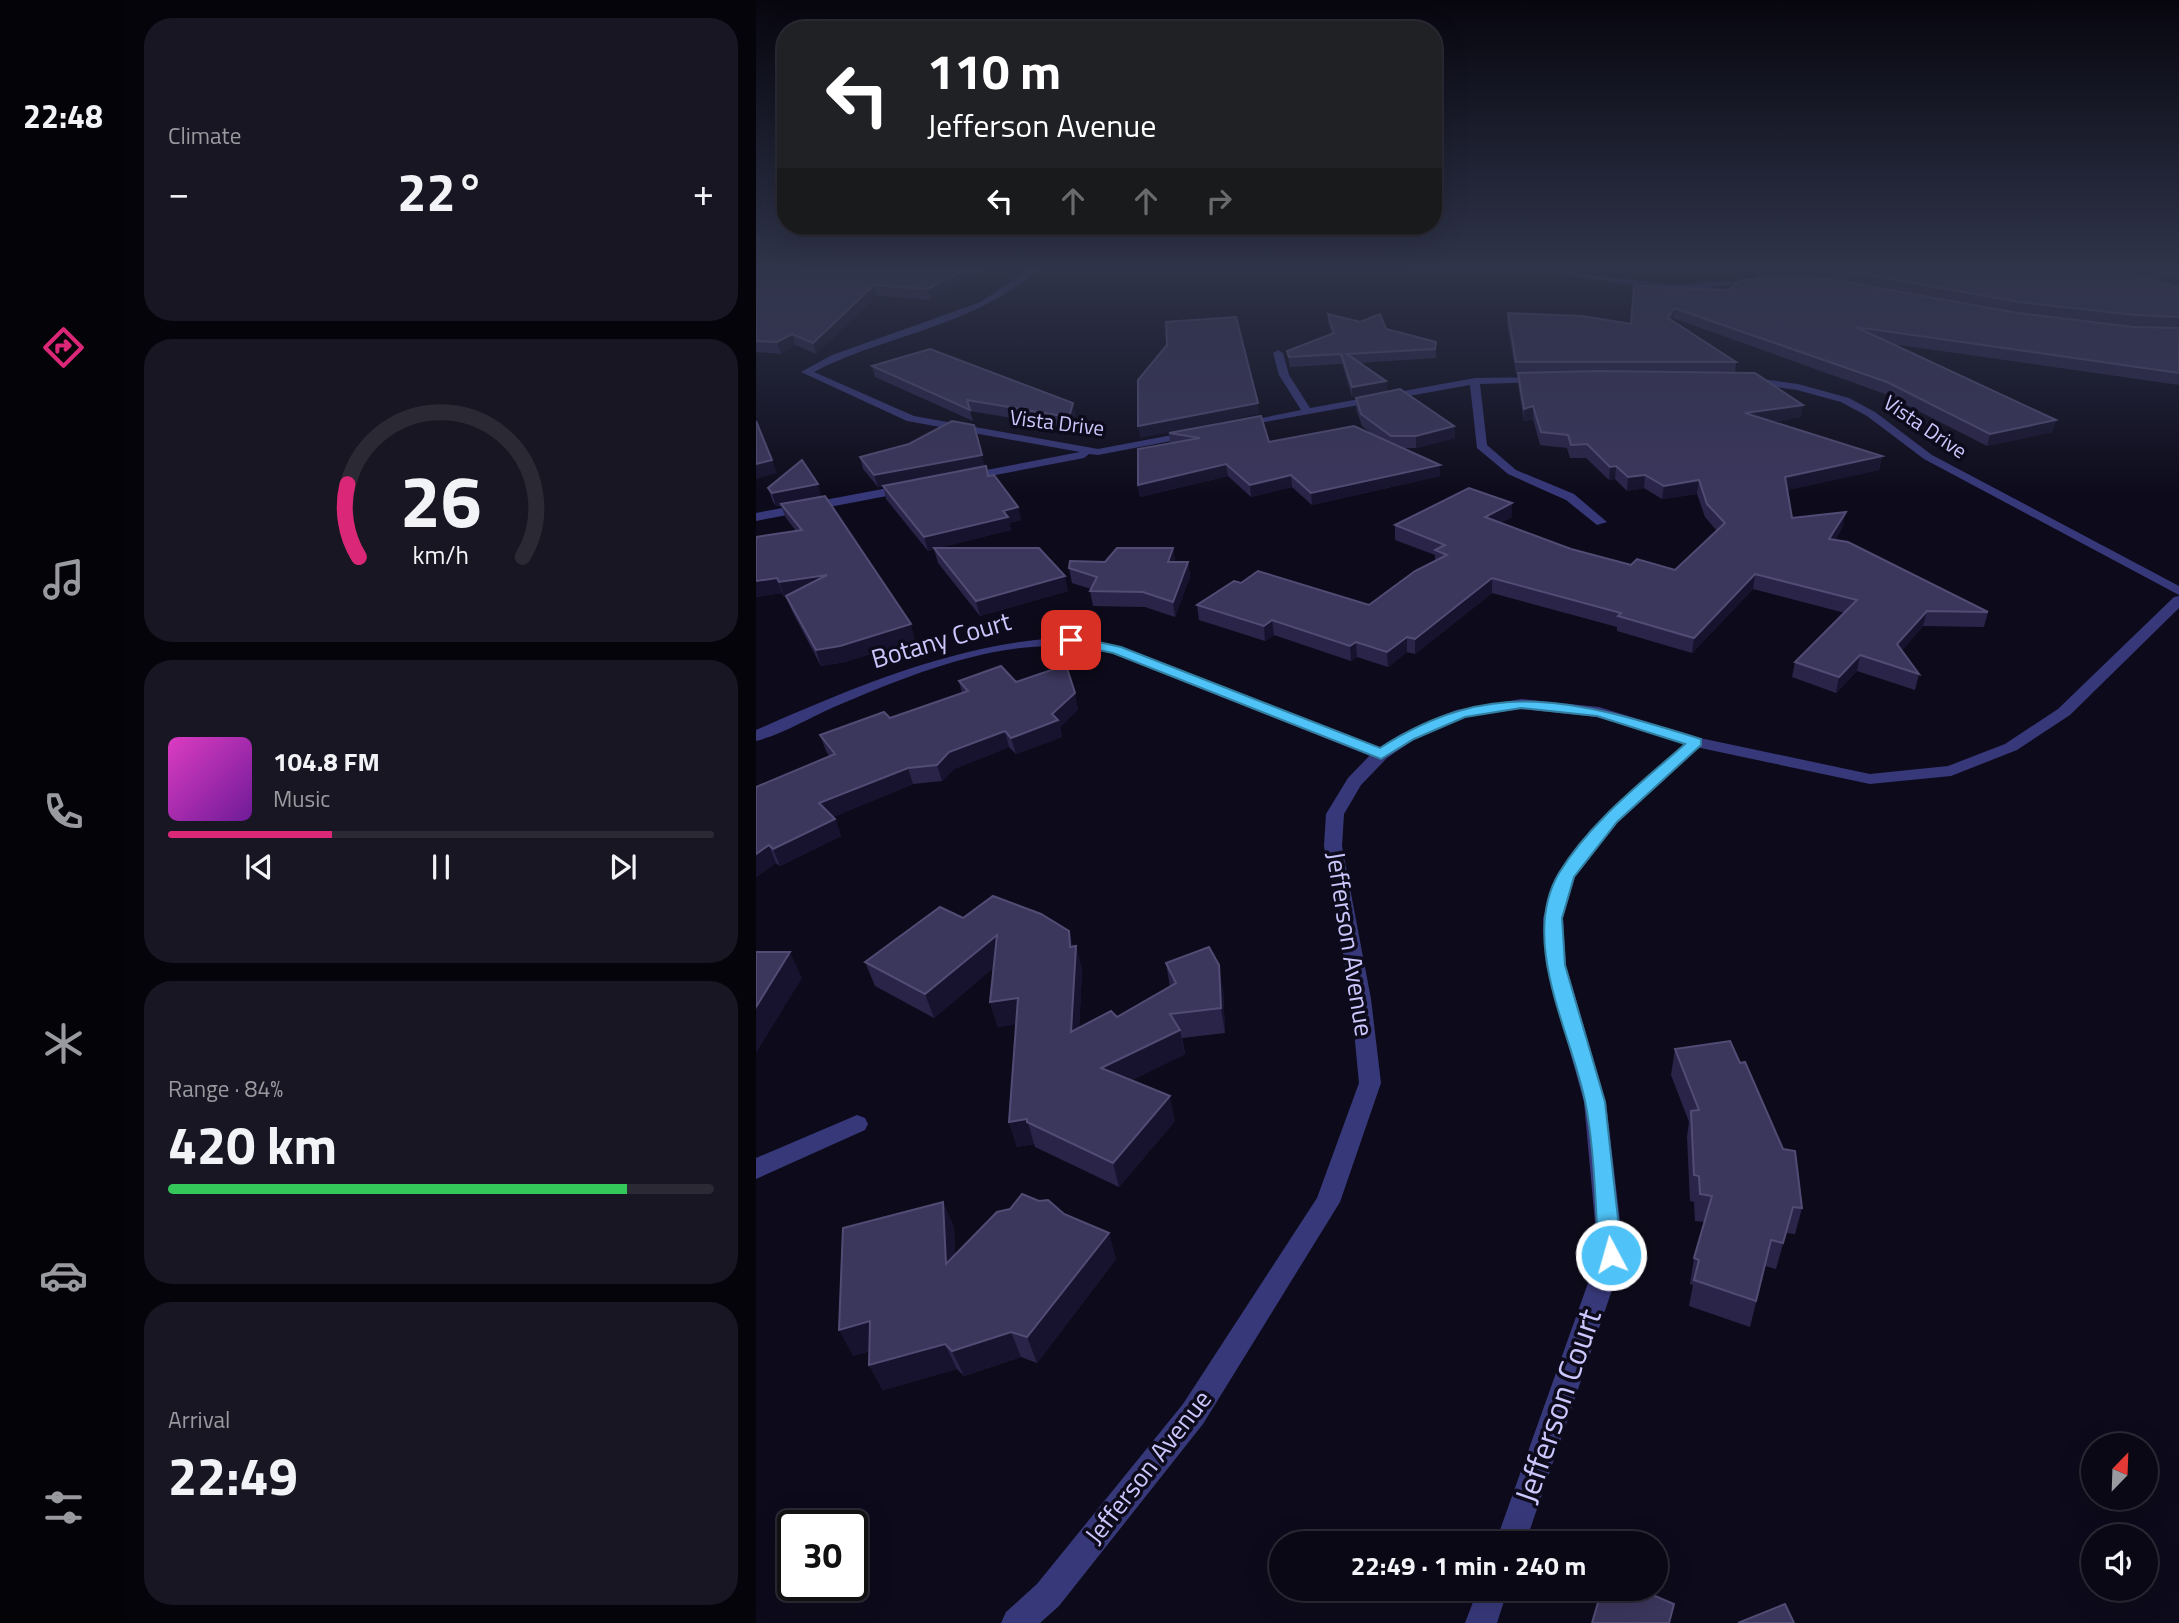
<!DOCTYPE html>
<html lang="en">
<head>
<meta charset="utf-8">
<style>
  :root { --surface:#0a0814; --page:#181622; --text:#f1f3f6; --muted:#999aa0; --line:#2a2934; --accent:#db2777 }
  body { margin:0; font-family:"Titillium Web",sans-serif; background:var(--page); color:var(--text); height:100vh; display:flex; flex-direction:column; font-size:26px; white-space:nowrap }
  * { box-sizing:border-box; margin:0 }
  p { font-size:23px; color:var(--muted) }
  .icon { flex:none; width:38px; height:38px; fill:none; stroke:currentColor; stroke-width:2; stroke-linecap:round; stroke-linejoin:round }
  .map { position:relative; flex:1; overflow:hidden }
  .panel { display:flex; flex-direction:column; gap:18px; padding:18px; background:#06040b; width:630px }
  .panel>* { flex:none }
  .banner { position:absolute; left:21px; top:21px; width:665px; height:214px; border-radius:28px; box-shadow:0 7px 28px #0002,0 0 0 2px var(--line); background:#202124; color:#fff; overflow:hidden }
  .needle { width:46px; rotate:23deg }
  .fabs { position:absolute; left:1325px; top:1433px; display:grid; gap:14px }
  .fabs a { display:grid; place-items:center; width:77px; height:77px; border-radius:50%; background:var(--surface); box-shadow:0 7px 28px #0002,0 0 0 2px var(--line); font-size:35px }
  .speed { position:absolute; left:21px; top:1510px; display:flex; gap:14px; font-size:35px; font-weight:700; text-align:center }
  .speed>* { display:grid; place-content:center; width:91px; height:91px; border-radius:50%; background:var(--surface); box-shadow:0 7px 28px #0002,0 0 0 2px var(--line); line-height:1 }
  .speed .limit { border:4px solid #111; border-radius:10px; background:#fff; color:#111 }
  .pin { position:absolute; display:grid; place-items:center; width:60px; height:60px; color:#fff; margin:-30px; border-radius:14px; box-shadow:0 4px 10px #0006 }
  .me { position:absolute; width:77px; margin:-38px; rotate:354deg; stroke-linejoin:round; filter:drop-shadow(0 0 5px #0008) }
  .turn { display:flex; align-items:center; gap:24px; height:147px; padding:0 35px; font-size:32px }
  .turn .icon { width:91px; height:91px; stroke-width:2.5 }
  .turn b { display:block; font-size:49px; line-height:60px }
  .lanes { display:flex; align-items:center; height:66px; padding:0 35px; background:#0003; justify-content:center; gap:35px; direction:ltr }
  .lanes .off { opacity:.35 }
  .big { font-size:52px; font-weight:700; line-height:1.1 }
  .panel .tile { flex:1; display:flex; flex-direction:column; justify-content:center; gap:10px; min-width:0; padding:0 24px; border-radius:28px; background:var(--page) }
  .panel .dial { align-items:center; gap:0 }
  .dial svg { height:182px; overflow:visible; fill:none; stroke:var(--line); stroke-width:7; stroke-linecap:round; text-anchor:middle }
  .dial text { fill:var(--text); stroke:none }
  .song { display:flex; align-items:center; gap:21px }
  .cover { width:84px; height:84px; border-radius:10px; background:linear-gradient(135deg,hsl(310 70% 55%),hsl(280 70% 35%)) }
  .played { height:7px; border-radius:4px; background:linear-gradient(90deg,var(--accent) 30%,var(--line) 30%) }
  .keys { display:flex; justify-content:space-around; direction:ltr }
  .heat { display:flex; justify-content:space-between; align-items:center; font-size:38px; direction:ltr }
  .charge { height:10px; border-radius:5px; background:linear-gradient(90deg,#34c759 84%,var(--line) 0) }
  .trip { position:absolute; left:513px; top:1531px; width:399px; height:70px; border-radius:35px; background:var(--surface); box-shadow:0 7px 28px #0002,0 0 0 2px var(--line); font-weight:700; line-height:70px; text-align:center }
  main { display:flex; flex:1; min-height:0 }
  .tabs { display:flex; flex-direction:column; width:126px; justify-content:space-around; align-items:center; background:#040308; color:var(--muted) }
  .tabs .icon { width:49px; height:49px }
  .tabs .current { color:var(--accent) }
  .tabs b { font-size:32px; color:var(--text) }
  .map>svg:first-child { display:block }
</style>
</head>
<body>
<main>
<nav class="tabs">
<b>22:48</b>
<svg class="icon current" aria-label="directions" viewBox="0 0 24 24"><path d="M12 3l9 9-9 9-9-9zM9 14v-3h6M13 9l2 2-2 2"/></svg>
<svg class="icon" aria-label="music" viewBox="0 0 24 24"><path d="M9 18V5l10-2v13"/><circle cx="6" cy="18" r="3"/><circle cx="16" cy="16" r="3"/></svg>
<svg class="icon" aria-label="phone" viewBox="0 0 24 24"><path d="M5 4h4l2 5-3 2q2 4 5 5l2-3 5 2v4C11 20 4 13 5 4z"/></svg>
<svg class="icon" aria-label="climate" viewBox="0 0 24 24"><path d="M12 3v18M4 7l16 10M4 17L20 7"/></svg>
<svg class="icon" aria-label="car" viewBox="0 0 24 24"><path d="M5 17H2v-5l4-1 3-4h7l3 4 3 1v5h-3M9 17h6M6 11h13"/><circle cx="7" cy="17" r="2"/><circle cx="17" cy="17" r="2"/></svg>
<svg class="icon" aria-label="filters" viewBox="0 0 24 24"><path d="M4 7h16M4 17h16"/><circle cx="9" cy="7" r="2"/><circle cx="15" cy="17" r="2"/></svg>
</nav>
<section class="panel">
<div class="tile"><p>Climate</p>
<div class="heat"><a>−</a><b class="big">22°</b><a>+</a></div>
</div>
<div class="tile dial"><svg viewBox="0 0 100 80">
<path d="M14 69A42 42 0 1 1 86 69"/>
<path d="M14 69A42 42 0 0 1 9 37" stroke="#db2777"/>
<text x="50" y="56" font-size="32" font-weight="700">26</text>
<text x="50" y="72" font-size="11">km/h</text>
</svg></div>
<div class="tile">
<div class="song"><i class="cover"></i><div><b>104.8 FM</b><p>Music</p></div></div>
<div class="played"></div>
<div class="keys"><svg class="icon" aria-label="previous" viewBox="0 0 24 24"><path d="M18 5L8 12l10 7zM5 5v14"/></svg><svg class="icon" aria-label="pause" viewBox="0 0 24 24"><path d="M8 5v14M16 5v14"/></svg><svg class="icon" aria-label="next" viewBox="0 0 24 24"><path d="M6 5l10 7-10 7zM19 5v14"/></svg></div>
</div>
<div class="tile"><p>Range · 84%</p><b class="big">420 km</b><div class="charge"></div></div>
<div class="tile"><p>Arrival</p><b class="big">22:49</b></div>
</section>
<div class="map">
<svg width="1423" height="1623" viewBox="0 0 1423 1623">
  <rect width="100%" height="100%" fill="#0d0b1b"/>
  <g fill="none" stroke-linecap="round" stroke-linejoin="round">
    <g fill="#373879" fill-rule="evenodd">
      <path d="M274,268H283C222,326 131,334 58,372L158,416L342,449L437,431L441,432V436L342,455L333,454L328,458L208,481L204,479V475L324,452L151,421L45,372L76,355L225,302Z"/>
      <polygon points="763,268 784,268 917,285 1004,279 1008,282 917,291"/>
      <polygon points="522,350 527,353 533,375 554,408 719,378 789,377 790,379 785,382 724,384 731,445 760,470 818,494 851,522 841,525 810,500 752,474 721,448 714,385 481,427 481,423 545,410 523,375 517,353"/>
      <polygon points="991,377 1042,384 1093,398 1119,412 1176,455 1423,586 1423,595 1168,459 1111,416 1085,402 1041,390 987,382 987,378"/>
      <polygon points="153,484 157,485 157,491 0,521 0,513"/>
      <path d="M313,637L366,647L631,750L633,754L631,758H619L356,653C263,629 163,671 78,707C53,718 27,734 0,741V730C101,686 201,643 313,637Z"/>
      <polygon points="940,737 946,739 948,742 946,745 862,822 819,877 807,918 810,965 850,1102 868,1255 769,1544 739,1544 842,1255 828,1102 790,965 787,918 801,876 850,814 934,739"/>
      <polygon points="101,1115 109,1118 112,1124 109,1130 0,1179 0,1158"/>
      <polygon points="722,1589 752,1589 741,1623 709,1623"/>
    </g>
    <polygon fill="#373879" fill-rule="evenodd" points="1423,596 1423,608 1314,715 1261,750 1195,776 1114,784 940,747 841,717 765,709 710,717 659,739 631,758 605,785 588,814 586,846 615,999 625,1083 584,1202 447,1424 303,1606 284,1623 245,1623 250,1612 281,1584 427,1404 561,1198 603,1083 595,999 568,846 570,814 592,778 619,750 647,733 700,710 765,699 843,707 944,738 1114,774 1192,766 1249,744 1302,709 1418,597"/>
  </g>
  <g fill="#2a2449" fill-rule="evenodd">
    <polygon points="0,268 233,268 175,300 121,296 60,354 39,345 25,354 0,352"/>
    <path d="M1002,268H1423V385L1136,344L1300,420L1296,432L1231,446L1129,394L917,318L916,320L980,362L979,373L1045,417L1016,422L1126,456L1123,470L1031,490L1036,518L1087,526L1079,540L1232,612L1228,627L1167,626L1146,650L1163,674L1159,690L1101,671L1080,693L1036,677L1039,662L1089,613L997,589L936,653L861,631V627L736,593L659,654L651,652L632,667L601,657L595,661L518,635L509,641L443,620L441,605L485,583L613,605L679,561V555L639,540V525L756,517L744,523L815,549L875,565L919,570L961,531L949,517L941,494L906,499L888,488L871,491L859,479L853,480L830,458H814L811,448L784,445L777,419L768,421L762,385V374H760L751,324L752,313L875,324L878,286L972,290L1016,278H1000ZM1046,278H1072L1255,311Z"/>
    <polygon points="572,314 680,342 680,358 604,363 630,381 631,391 596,397 586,364 534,367 531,351 576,334 572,323"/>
    <polygon points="116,366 317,403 319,414 315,428 214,411 217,421 119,377"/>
    <polygon points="600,398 698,426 699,438 660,448 647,448 684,465 684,476 556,505 536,487 495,497 472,476 384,497 382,485 414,443 413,433 513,442 616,434 606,426 600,409"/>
    <polygon points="104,457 229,466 232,476 262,507 265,520 253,523 255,530 181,548 312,591 224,616 182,563 178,549 172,551 130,499 127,486 122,487 107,469"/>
    <polygon points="12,488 66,496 159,640 89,662 65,666 36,611 30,596 28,597 26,593 0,597 0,537 40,531 30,518 25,506 20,506 17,502"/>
    <polygon points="417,548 419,562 432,562 434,576 419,617 389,607 337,606 334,591 335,589 316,583 313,568"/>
    <polygon points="203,681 260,682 322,709 304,727 306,737 260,754 253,747 198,769 186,781 157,784 77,817 79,819 85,836 24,866 20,863 0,877 0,787 74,757 70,751 64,735 134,718 206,693"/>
    <polygon points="207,918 317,947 320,946 326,970 323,1028 361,1017 414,987 410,963 467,989 469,1033 426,1038 429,1054 376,1080 419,1121 363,1187 279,1147 278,1144 261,1147 253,1122 260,1024 242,1027 234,1002 237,968 178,1018 119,986 109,962"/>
    <polygon points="919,1049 1046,1208 1039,1234 1030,1233 1020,1269 1009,1266 994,1327 933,1306 937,1285 934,1284 938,1258 949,1222 939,1221 938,1202 934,1201 931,1137 933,1122 915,1075"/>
    <polygon points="187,1202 198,1228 199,1255 360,1259 281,1363 265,1357 208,1376 201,1369 127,1390 113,1365 114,1351 97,1356"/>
  </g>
  <g fill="#17132e">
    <polygon points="212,268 233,268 175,300 172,289"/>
    <polygon points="118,285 121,296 60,354 57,343"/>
    <polygon points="918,308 917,318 911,328 912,318"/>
    <polygon points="36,334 39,345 25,354 21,342"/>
    <polygon points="630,381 631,391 596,397 596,387"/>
    <polygon points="317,403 319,414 315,428 313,417"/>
    <polygon points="502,403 503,414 384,438 382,426"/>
    <polygon points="1047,405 1045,417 987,426 989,413"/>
    <polygon points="777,406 777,419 768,421 768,409"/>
    <polygon points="1300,420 1296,432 1231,446 1234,434"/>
    <polygon points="698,426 699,438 660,448 660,436"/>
    <polygon points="226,455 229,467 122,487 118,475"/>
    <polygon points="1126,456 1123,470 1027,491 1029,477"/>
    <polygon points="16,460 21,473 0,479 0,464"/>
    <polygon points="470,464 472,476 384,497 382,485"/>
    <polygon points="684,465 684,476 556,505 555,493"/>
    <polygon points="860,466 859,479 853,480 854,467"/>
    <polygon points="535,475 536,487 495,497 494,485"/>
    <polygon points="889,475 888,488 871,491 872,477"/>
    <polygon points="943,480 941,494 906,499 908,486"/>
    <polygon points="62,484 66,498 20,506 16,493"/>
    <polygon points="756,503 756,517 729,531 729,517"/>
    <polygon points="262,507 265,520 253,523 255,530 172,551 168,537 247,511"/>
    <polygon points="1090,512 1087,526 1070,554 1073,539"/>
    <polygon points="417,548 419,563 412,562"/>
    <polygon points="432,562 434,576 419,617 417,602"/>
    <polygon points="999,574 997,589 936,653 938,638"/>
    <polygon points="71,575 76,590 28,597 23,582"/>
    <polygon points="309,576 312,591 224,616 220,601"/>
    <polygon points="21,578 26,593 0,597 0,581"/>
    <polygon points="736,578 736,593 659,654 659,639"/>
    <polygon points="1171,611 1167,626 1138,660 1141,644"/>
    <polygon points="516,620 518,635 509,641 508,626"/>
    <polygon points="155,624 159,640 89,662 65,666 60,650"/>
    <polygon points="651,637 651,652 632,667 631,652"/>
    <polygon points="600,642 601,657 595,661 594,646"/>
    <polygon points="1104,655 1101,671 1080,693 1083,677"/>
    <polygon points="319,693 322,709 304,727 306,737 260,754 255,738 296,714"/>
    <polygon points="249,731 253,747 198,769 186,781 181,765 193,752"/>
    <polygon points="152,768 157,784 70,820 63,803"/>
    <polygon points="79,819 85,836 24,866 17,849"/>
    <polygon points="13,845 20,863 0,877 0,854"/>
    <polygon points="313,931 320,955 320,946 326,970 322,1057 315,1032"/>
    <polygon points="241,935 248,959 178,1018 169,994"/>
    <polygon points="34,952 46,978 0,1053 0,1007"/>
    <polygon points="463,965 467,989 469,1033 465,1008"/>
    <polygon points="262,998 269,1023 242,1027 234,1002"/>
    <polygon points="424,1030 429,1054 352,1092 345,1068"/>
    <polygon points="414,1096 419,1121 363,1187 357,1163"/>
    <polygon points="271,1119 278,1144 261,1147 253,1122"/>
    <polygon points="187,1202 198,1228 201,1290 190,1264"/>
    <polygon points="353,1233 360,1259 281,1363 271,1337"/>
    <polygon points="114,1321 127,1347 97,1356 83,1330"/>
    <polygon points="255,1332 265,1357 208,1376 196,1351"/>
    <polygon points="189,1344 201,1369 127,1390 113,1365"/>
  </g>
  <g fill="#3b365c" stroke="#524c75" stroke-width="2">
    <polygon points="0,268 212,268 172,289 118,285 57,343 36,334 21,342 0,341"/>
    <polygon points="1023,268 1354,268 1423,288 1423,317 1379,315 1263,302 1074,268"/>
    <polygon points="1387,268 1423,268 1423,277"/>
    <polygon points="1026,277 1073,279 1262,313 1378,327 1423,328 1423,373 1100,327 1300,420 1234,434 1131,382 918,308 912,318 980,362 760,362 752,313 826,316 875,324 878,286 972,290 986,280"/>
    <polygon points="572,314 604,322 624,314 630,329 680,342 679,349 591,354 630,381 596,387 585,354 533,357 531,351 578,333"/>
    <polygon points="480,317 502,403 382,426 382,380 411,345 410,322"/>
    <polygon points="174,349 317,403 313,417 211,400 214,410 116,366"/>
    <polygon points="843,371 999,373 1047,405 989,413 1126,456 1029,477 1036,518 1090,512 1073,539 1092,542 1232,612 1171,611 1141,644 1163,674 1104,655 1083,677 1039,662 1101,600 999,574 938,638 862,616 865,613 736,578 659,639 651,637 631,652 600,642 594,646 516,620 508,626 441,605 478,581 485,583 502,571 613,605 659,571 691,555 679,550 689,545 639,525 713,488 756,503 729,517 815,549 875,565 881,559 919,570 969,523 951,504 943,480 908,486 889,475 872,477 860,466 854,467 831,444 815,445 812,435 785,432 777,406 768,409 762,373"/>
    <polygon points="644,389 698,426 660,436 635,436 605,414 600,398"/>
    <polygon points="505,416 513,442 598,426 684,465 555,493 535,475 494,485 470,464 382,485 382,449 444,438 413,433"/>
    <polygon points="0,421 16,460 0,464"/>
    <polygon points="196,421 218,425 226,455 118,475 104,457 153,444"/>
    <polygon points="46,460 62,484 16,493 12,488"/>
    <polygon points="230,466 232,476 238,475 262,507 247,511 252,517 168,537 127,486"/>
    <polygon points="69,496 155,624 84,646 60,650 30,596 71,575 23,582 21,578 0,581 0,537 46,530 25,504"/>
    <polygon points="178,548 283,548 309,576 220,601"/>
    <polygon points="361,548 417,548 412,562 432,562 417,602 387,592 334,591 341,577 313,568 314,561 349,562"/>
    <polygon points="310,665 319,693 296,714 302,720 255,738 249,731 193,752 181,765 152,768 63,803 79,819 17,849 13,845 0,854 0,787 79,754 64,735 128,712 134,718 212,691 203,681 245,666 260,682"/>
    <polygon points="237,896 285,914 313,931 314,947 320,946 315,1032 355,1011 361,1017 420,983 410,963 453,947 463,965 465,1008 414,1014 424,1030 345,1068 414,1096 357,1163 271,1122 271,1119 253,1122 262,998 234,1002 241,935 169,994 109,962 184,907 207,918"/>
    <polygon points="0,952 34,952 0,1007"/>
    <polygon points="974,1041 984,1063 989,1062 1027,1149 1039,1151 1046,1208 1037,1207 1027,1243 1015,1240 1000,1301 938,1280 943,1260 938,1258 956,1196 944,1194 943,1176 938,1175 935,1111 943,1110 919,1049"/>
    <polygon points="266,1194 283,1201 292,1200 308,1214 353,1233 271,1337 255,1332 196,1351 189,1344 113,1365 114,1321 83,1330 87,1228 187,1202 190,1264 241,1212 254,1209"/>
    <polygon points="846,1589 883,1589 918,1604 913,1623 836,1623"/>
    <polygon points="1029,1604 1038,1623 982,1623"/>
  </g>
  <linearGradient id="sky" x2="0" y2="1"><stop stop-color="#07060f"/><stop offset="0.54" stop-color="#2f344a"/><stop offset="1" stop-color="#2f344a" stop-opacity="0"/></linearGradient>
  <rect width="1423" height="495" fill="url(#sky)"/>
  <path fill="#4fc3f7" stroke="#337fa1" stroke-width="2" d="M315,636L365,647L624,748C739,674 824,702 945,739V745L861,822L818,877L806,918L809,965L849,1102L866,1255L863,1262L855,1265L847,1262L843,1255C839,1205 839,1151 829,1101C815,1033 763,940 803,873C834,822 885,783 929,744L841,716L765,708L709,717L658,739L625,759L357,653L310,643V638Z"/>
  <g text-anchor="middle" stroke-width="7" stroke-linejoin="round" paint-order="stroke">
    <g font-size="21" fill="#cbc7fd" stroke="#0d0b1b">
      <text transform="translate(301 423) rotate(7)" y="7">Vista Drive</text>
      <text transform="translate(1169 427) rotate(34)" y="7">Vista Drive</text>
    </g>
    <g font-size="26" fill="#cbc7fd" stroke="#0d0b1b">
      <text transform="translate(185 640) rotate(-16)" y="9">Botany Court</text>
      <text transform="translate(594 944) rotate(81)" y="9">Jefferson Avenue</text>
      <text transform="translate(392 1467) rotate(-52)" y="9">Jefferson Avenue</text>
    </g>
    <g font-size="32" fill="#cbc7fd" stroke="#0d0b1b">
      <text transform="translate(802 1406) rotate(-71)" y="11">Jefferson Court</text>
    </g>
  </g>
</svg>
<div class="fabs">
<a><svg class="needle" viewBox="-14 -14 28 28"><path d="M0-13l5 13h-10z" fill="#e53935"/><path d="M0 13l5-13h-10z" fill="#999aa0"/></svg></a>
<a><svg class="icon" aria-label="sound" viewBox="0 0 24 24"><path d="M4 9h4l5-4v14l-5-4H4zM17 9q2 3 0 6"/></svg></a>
</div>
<div class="speed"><div class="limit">30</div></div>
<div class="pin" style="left:315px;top:640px;background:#d93025"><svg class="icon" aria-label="arrive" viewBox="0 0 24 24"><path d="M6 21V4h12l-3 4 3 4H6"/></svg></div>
<svg class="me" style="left:855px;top:1255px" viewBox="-20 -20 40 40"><circle r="17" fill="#4fc3f7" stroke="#fff" stroke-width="3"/><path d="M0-11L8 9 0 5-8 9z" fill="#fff"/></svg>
<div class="trip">22:49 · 1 min · 240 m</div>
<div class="banner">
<div class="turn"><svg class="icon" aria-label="left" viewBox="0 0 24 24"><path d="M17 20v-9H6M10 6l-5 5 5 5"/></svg><div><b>110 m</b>Jefferson Avenue</div></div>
<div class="lanes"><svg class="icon" aria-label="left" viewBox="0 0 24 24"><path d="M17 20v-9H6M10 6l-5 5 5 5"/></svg><svg class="icon off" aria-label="ahead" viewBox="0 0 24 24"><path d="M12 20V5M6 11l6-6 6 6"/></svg><svg class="icon off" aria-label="ahead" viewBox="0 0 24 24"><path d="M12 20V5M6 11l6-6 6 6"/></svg><svg class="icon off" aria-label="right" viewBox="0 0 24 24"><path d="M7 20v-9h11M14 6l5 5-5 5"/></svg></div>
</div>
</div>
</main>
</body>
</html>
